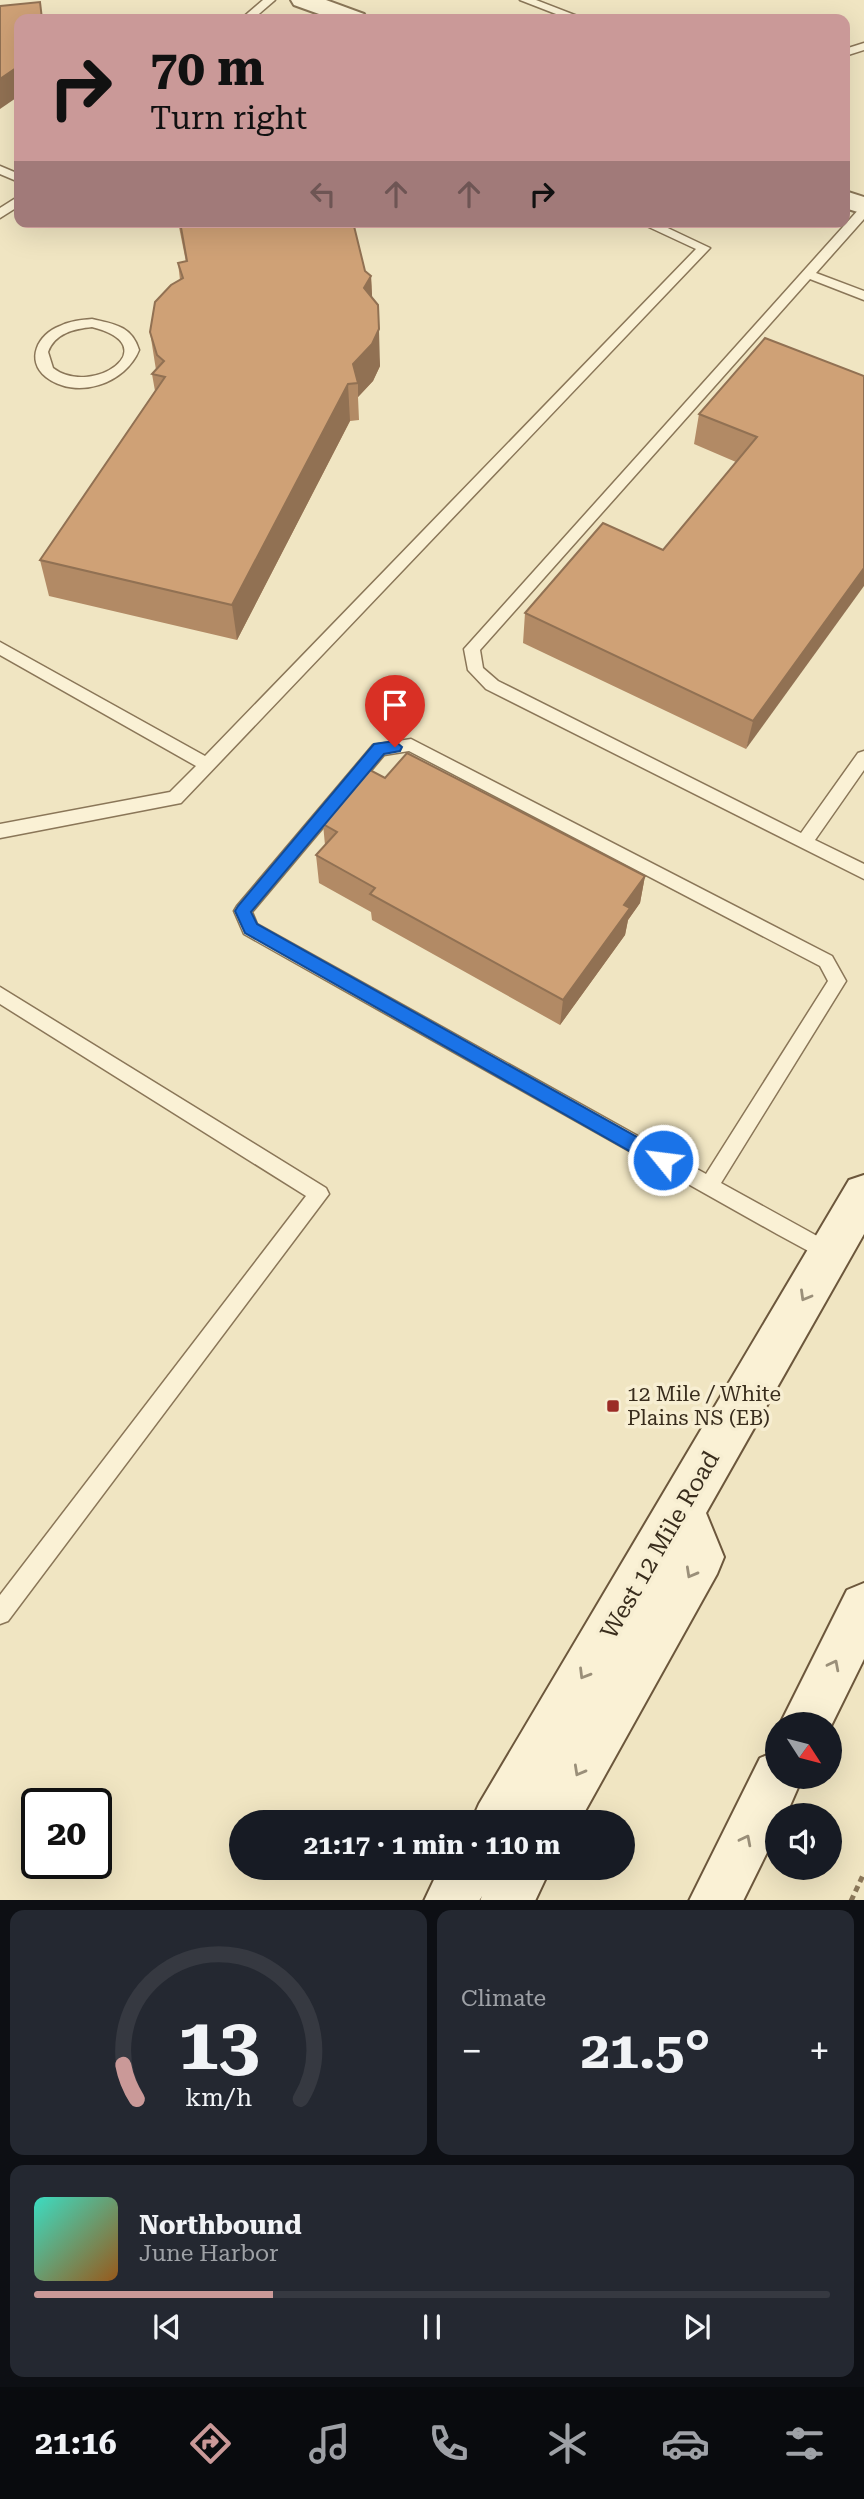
<!DOCTYPE html>
<html lang="en">
<head>
<meta charset="utf-8">
<style>
  :root { --surface:#171b24; --page:#242831; --text:#f1f3f6; --muted:#9ea1a6; --line:#363941; --accent:#ca9998 }
  body { margin:0; font-family:"Roboto Serif",serif; background:var(--page); color:var(--text); height:100vh; display:flex; flex-direction:column; font-size:26px; white-space:nowrap }
  * { box-sizing:border-box; margin:0 }
  p { font-size:23px; color:var(--muted) }
  .icon { flex:none; width:38px; height:38px; fill:none; stroke:currentColor; stroke-width:2; stroke-linecap:round; stroke-linejoin:round }
  .map { position:relative; height:1900px; overflow:hidden }
  .panel { display:flex; flex-direction:column; gap:10px; padding:10px; background:#0d0f14; flex:1 }
  .panel>* { flex:none }
  .banner { position:absolute; left:14px; top:14px; width:836px; height:214px; border-radius:14px; box-shadow:0 7px 28px #0002; background:#ca9998; color:#111; overflow:hidden }
  .needle { width:46px; rotate:126deg }
  .controls { position:absolute; left:765px; top:1712px; display:grid; gap:14px }
  .controls a { display:grid; place-items:center; width:77px; height:77px; border-radius:50%; background:var(--surface); box-shadow:0 7px 28px #0002; font-size:35px }
  .speed { position:absolute; left:21px; top:1788px; display:flex; gap:14px; font-size:35px; font-weight:700; text-align:center }
  .speed>* { display:grid; place-content:center; width:91px; height:91px; border-radius:50%; background:var(--surface); box-shadow:0 7px 28px #0002; line-height:1 }
  .speed .limit { border:4px solid #111; border-radius:10px; background:#fff; color:#111 }
  .pin { position:absolute; display:grid; place-items:center; width:60px; height:60px; color:#fff; margin:-72px -30px; border-radius:50% 50% 50% 0; rotate:-45deg; box-shadow:0 0 7px #0007 }
  .pin .icon { rotate:45deg }
  .me { position:absolute; width:77px; margin:-38px; rotate:299deg; stroke-linejoin:round; filter:drop-shadow(0 0 5px #0008) }
  .turn { display:flex; align-items:center; gap:24px; height:147px; padding:0 21px; font-size:32px }
  .turn .icon { width:91px; height:91px; stroke-width:2.5 }
  .turn b { display:block; font-size:49px; line-height:60px }
  .lanes { display:flex; align-items:center; height:66px; padding:0 21px; background:#0003; justify-content:center; gap:35px; direction:ltr }
  .lanes .off { opacity:.35 }
  .big { font-size:52px; font-weight:700; line-height:1.1 }
  .panel .tile { flex:1; display:flex; flex-direction:column; justify-content:center; gap:10px; min-width:0; padding:0 24px; border-radius:14px; background:var(--page) }
  .panel .dial { align-items:center; gap:0 }
  .dial svg { height:182px; overflow:visible; fill:none; stroke:var(--line); stroke-width:7; stroke-linecap:round; text-anchor:middle }
  .dial text { fill:var(--text); stroke:none }
  .song { display:flex; align-items:center; gap:21px }
  .cover { width:84px; height:84px; border-radius:10px; background:linear-gradient(135deg,hsl(170 70% 55%),hsl(30 70% 35%)) }
  .played { height:7px; border-radius:4px; background:linear-gradient(90deg,var(--accent) 30%,var(--line) 30%) }
  .keys { display:flex; justify-content:space-around; direction:ltr }
  .heat { display:flex; justify-content:space-between; align-items:center; font-size:38px; direction:ltr }
  .panel .tiles { flex:1; display:grid; gap:10px; grid-template-columns:1fr 1fr }
  .tile:last-child { grid-column:span 2 }
  .trip { position:absolute; left:229px; top:1810px; width:406px; height:70px; border-radius:35px; background:var(--surface); box-shadow:0 7px 28px #0002; font-weight:700; line-height:70px; text-align:center }
  .tabs { display:flex; height:112px; justify-content:space-around; align-items:center; background:#090b0e; color:var(--muted) }
  .tabs .icon { width:49px; height:49px }
  .tabs .active { color:var(--accent) }
  .tabs b { font-size:32px; color:var(--text) }
  .map>svg:first-child { display:block }
</style>
</head>
<body>
<div class="map">
<svg width="864" height="1901" viewBox="0 0 864 1901">
  <rect width="100%" height="100%" fill="#f0e5c2"/>
  <g fill="none" stroke-linecap="round" stroke-linejoin="round">
    <g stroke="#8a7658" stroke-width="3">
      <g id="service">
        <polygon points="263,0 275,0 253,19 241,19"/>
        <polygon points="520,0 536,0 585,19 569,19"/>
        <polygon points="355,16 361,19 348,19 350,17"/>
        <polygon points="864,43 864,50 845,56 845,49"/>
        <polygon points="0,166 19,174 19,182 0,174"/>
        <polygon points="19,196 19,206 0,218 0,208"/>
        <polygon points="864,207 864,219 816,273 864,291 864,300 810,279 480,650 483,668 498,681 801,833 858,753 864,751 864,770 815,840 864,864 864,879 486,689 468,670 464,649 860,208"/>
        <polygon points="638,222 655,222 710,248 181,803 0,838 0,824 170,792 196,766 0,655 0,642 205,756 696,249"/>
        <path d="M92,319C114,324 132,326 139,350C126,383 77,401 46,377C25,360 38,334 60,326C70,321 81,320 92,319ZM92,327C168,346 92,398 53,368L48,352C55,333 74,329 92,327Z"/>
        <path d="M411,739L832,956L846,981L721,1183L837,1247L840,1253L837,1259L830,1262L823,1259L777,1234L244,934L234,911L237,906L373,745ZM409,751L820,966L828,981L706,1174L257,924L252,912L384,755Z"/>
        <polygon points="0,987 326,1188 329,1194 8,1621 0,1624 0,1595 306,1196 0,1004"/>
      </g>
    </g>
    <g stroke="#8a7658" stroke-width="4">
      <g id="tertiary">
        <polygon points="291,0 326,0 364,14 367,19 333,19 294,5"/>
        <polygon points="845,191 864,197 864,214 845,208"/>
      </g>
    </g>
    <g stroke="#6c573c" stroke-width="4">
      <g id="secondary">
        <polygon points="864,1175 864,1234 706,1513 724,1557 717,1574 579,1822 471,1822 479,1804 849,1180"/>
        <polygon points="864,1583 864,1659 830,1728 830,1724 780,1724 847,1590"/>
        <polygon points="777,1751 777,1776 803,1776 786,1815 777,1815 777,1832 743,1901 689,1901 760,1758"/>
        <polygon points="440,1867 495,1867 493,1873 496,1867 551,1867 535,1901 480,1901 482,1896 479,1901 424,1901"/>
      </g>
    </g>
    <polyline stroke="#8a7658" stroke-width="5" stroke-dasharray="6 4.5" stroke-linecap="butt" points="851,1901 864,1873"/>
    <use href="#service" fill="#faf1d5" fill-rule="evenodd"/>
    <use href="#tertiary" fill="#faf1d5" fill-rule="evenodd"/>
    <use href="#secondary" fill="#faf1d5" fill-rule="evenodd"/>
  </g>
  <g fill="#b28a65">
    <polygon points="178,222 353,222 365,271 371,276 372,298 380,366 373,381 358,397 359,420 350,421 237,640 49,596 40,560 155,391 152,374 156,370 150,332 180,280 178,263 186,262"/>
    <polygon points="864,376 746,749 523,643 525,613 663,550 736,462 694,444 699,414"/>
    <polygon points="385,778 645,876 640,903 628,920 625,935 560,1025 372,920 371,912 319,883 316,855 325,845 323,824"/>
  </g>
  <g fill="#917153">
    <polygon points="19,66 19,96 0,109 0,79"/>
    <polygon points="371,276 373,313 364,288"/>
    <polygon points="379,329 380,366 373,381 358,397 358,383 353,364"/>
    <polygon points="348,384 350,421 237,640 232,605"/>
    <polygon points="864,568 864,586 746,749 753,721"/>
    <polygon points="645,876 640,903 628,920 625,935 560,1025 563,1000 624,905"/>
  </g>
  <g fill="#cfa176" stroke="#917153" stroke-width="2">
    <polygon points="40,2 42,19 19,19 19,66 0,79 0,6"/>
    <polygon points="61,17 62,19 42,19"/>
    <polygon points="180,222 353,222 365,271 371,276 364,288 378,305 379,329 372,344 353,364 358,383 348,384 232,605 40,560 165,377 152,374 164,361 157,355 150,332 155,302 171,285 183,278 178,263 187,261"/>
    <polygon points="765,338 864,376 864,568 753,721 525,613 603,523 663,550 757,437 699,414"/>
    <polygon points="407,753 645,876 624,905 630,908 563,1000 370,894 375,888 316,855 337,832 323,824 370,770 385,778"/>
  </g>
  <defs><path id="oneway-chevron" d="M-2-3.5L2.5 0L-2 3.5" fill="none" stroke-width="1.6" stroke-linecap="round" stroke-linejoin="round" transform="scale(1.75)"/></defs>
  <g stroke="#9a8f79">
    <use href="#oneway-chevron" transform="translate(805 1296) rotate(120)"/>
    <use href="#oneway-chevron" transform="translate(691 1573) rotate(119)"/>
    <use href="#oneway-chevron" transform="translate(834 1665) rotate(-63)"/>
    <use href="#oneway-chevron" transform="translate(584 1674) rotate(121)"/>
    <use href="#oneway-chevron" transform="translate(579 1771) rotate(119)"/>
    <use href="#oneway-chevron" transform="translate(746 1840) rotate(-63)"/>
  </g>
  <polygon fill="#1a73e8" stroke="#114b97" stroke-width="2" points="395,741 402,747 400,751 384,754 251,912 257,924 669,1155 671,1160 669,1166 663,1168 656,1166 245,933 235,911 238,906 374,744"/>
  <rect fill="#9b2c26" stroke="#f7eed2" stroke-width="2.5" x="606" y="1399" width="14" height="14" rx="3.5"/>
  <g text-anchor="middle" stroke-width="7" stroke-linejoin="round" paint-order="stroke">
    <g font-size="21" fill="#392d1d" stroke="#f7eed2" text-anchor="start">
      <text x="627" y="1401">12 Mile / White<tspan x="627" dy="24">Plains NS (EB)</tspan></text>
    </g>
    <g font-size="24" fill="#392d1d" stroke="#f7eed2">
      <text transform="translate(660 1545) rotate(-60)" y="8">West 12 Mile Road</text>
    </g>
  </g>
</svg>
<div class="controls">
<a><svg class="needle" viewBox="-14 -14 28 28"><path d="M0-13l5 13h-10z" fill="#e53935"/><path d="M0 13l5-13h-10z" fill="#9ea1a6"/></svg></a>
<a><svg class="icon" aria-label="sound" viewBox="0 0 24 24"><path d="M4 9h4l5-4v14l-5-4H4zM17 9q2 3 0 6"/></svg></a>
</div>
<div class="speed"><div class="limit">20</div></div>
<div class="pin" style="left:395px;top:747px;background:#d93025"><svg class="icon" aria-label="arrive" viewBox="0 0 24 24"><path d="M6 21V4h12l-3 4 3 4H6"/></svg></div>
<svg class="me" style="left:663px;top:1160px" viewBox="-20 -20 40 40"><circle r="17" fill="#1a73e8" stroke="#fff" stroke-width="3"/><path d="M0-11L8 9 0 5-8 9z" fill="#fff"/></svg>
<div class="trip">21:17 · 1 min · 110 m</div>
<div class="banner">
<div class="turn"><svg class="icon" aria-label="right" viewBox="0 0 24 24"><path d="M7 20v-9h11M14 6l5 5-5 5"/></svg><div><b>70 m</b>Turn right</div></div>
<div class="lanes"><svg class="icon off" aria-label="left" viewBox="0 0 24 24"><path d="M17 20v-9H6M10 6l-5 5 5 5"/></svg><svg class="icon off" aria-label="ahead" viewBox="0 0 24 24"><path d="M12 20V5M6 11l6-6 6 6"/></svg><svg class="icon off" aria-label="ahead" viewBox="0 0 24 24"><path d="M12 20V5M6 11l6-6 6 6"/></svg><svg class="icon" aria-label="right" viewBox="0 0 24 24"><path d="M7 20v-9h11M14 6l5 5-5 5"/></svg></div>
</div>
</div>
<section class="panel">
<div class="tiles">
<div class="tile dial"><svg viewBox="0 0 100 80">
<path d="M14 69A42 42 0 1 1 86 69"/>
<path d="M14 69A42 42 0 0 1 8 54" stroke="#ca9998"/>
<text x="50" y="56" font-size="32" font-weight="700">13</text>
<text x="50" y="72" font-size="11">km/h</text>
</svg></div>
<div class="tile"><p>Climate</p>
<div class="heat"><a>−</a><b class="big">21.5°</b><a>+</a></div>
</div>
<div class="tile">
<div class="song"><i class="cover"></i><div><b>Northbound</b><p>June Harbor</p></div></div>
<div class="played"></div>
<div class="keys"><svg class="icon" aria-label="previous" viewBox="0 0 24 24"><path d="M18 5L8 12l10 7zM5 5v14"/></svg><svg class="icon" aria-label="pause" viewBox="0 0 24 24"><path d="M8 5v14M16 5v14"/></svg><svg class="icon" aria-label="next" viewBox="0 0 24 24"><path d="M6 5l10 7-10 7zM19 5v14"/></svg></div>
</div>
</div>
</section>
<nav class="tabs">
<b>21:16</b>
<svg class="icon active" aria-label="directions" viewBox="0 0 24 24"><path d="M12 3l9 9-9 9-9-9zM9 14v-3h6M13 9l2 2-2 2"/></svg>
<svg class="icon" aria-label="music" viewBox="0 0 24 24"><path d="M9 18V5l10-2v13"/><circle cx="6" cy="18" r="3"/><circle cx="16" cy="16" r="3"/></svg>
<svg class="icon" aria-label="phone" viewBox="0 0 24 24"><path d="M5 4h4l2 5-3 2q2 4 5 5l2-3 5 2v4C11 20 4 13 5 4z"/></svg>
<svg class="icon" aria-label="climate" viewBox="0 0 24 24"><path d="M12 3v18M4 7l16 10M4 17L20 7"/></svg>
<svg class="icon" aria-label="car" viewBox="0 0 24 24"><path d="M5 17H2v-5l4-1 3-4h7l3 4 3 1v5h-3M9 17h6M6 11h13"/><circle cx="7" cy="17" r="2"/><circle cx="17" cy="17" r="2"/></svg>
<svg class="icon" aria-label="filters" viewBox="0 0 24 24"><path d="M4 7h16M4 17h16"/><circle cx="9" cy="7" r="2"/><circle cx="15" cy="17" r="2"/></svg>
</nav>
</body>
</html>
